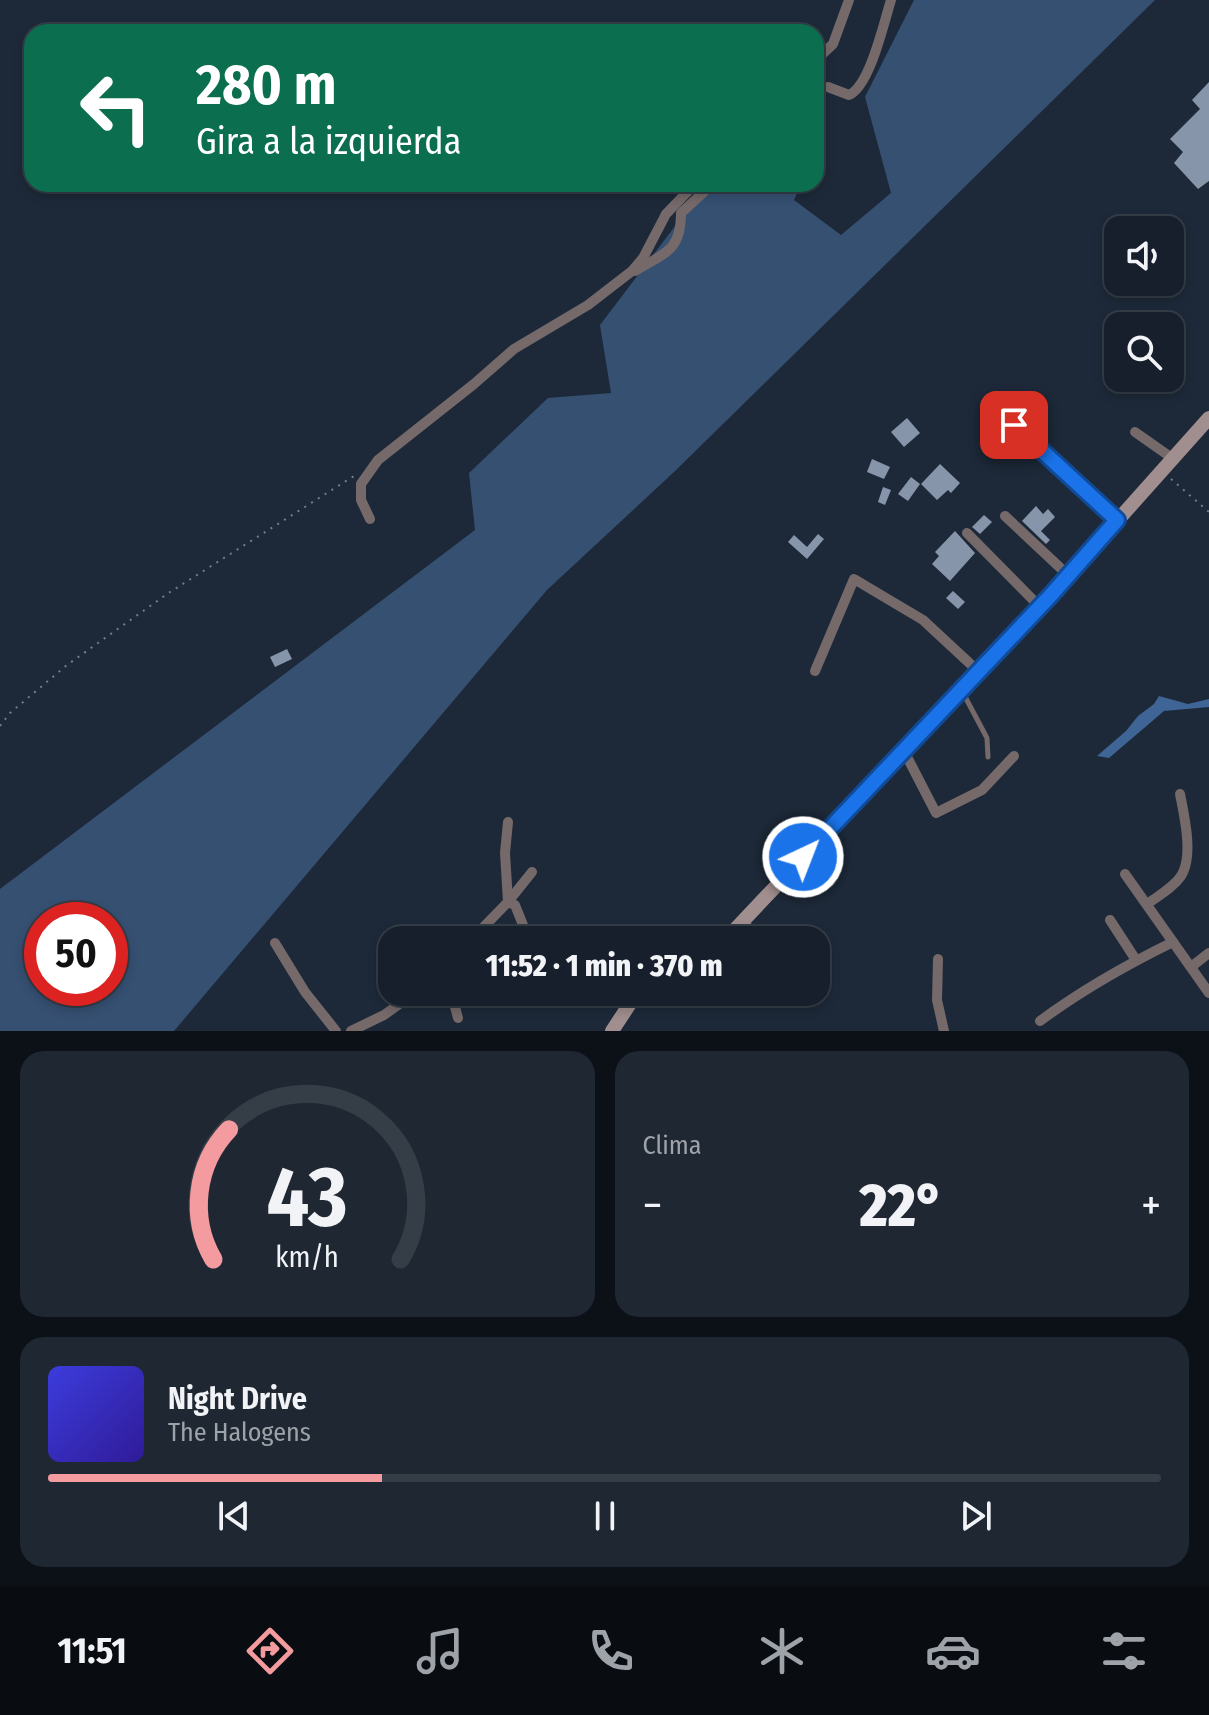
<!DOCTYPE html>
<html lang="es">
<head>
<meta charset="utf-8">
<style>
  :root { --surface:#161f2b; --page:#1f2733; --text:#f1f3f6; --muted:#9ea2a9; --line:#353d47; --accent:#f49b9f }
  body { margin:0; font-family:"Fira Sans Condensed",sans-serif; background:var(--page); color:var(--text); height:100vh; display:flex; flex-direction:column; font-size:30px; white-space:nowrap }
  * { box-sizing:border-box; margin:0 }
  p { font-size:26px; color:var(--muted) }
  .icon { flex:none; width:44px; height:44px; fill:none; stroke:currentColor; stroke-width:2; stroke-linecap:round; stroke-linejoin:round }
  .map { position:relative; height:1031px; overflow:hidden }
  .drawer { display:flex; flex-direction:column; gap:20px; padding:20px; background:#0c1118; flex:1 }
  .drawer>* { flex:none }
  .guide { position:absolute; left:24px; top:24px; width:800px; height:168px; border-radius:24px; box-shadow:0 4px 12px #0003,0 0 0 2px var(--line); background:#0b6e4f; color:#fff; overflow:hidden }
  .fabs { position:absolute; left:1104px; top:216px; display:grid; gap:16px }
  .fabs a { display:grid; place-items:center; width:80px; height:80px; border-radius:16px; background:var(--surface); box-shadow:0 4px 12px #0003,0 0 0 2px var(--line); font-size:40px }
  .speed { position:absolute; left:24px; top:902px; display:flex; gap:16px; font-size:40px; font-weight:700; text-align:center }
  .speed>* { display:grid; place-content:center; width:104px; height:104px; border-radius:50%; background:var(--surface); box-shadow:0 4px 12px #0003,0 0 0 2px var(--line); line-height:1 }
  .speed .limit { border:12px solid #d22; background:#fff; color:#111 }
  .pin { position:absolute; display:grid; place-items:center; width:68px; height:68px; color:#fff; margin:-34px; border-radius:16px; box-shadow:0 4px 12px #0006 }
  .me { position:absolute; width:88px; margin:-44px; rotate:43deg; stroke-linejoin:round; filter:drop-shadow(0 0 6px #0008) }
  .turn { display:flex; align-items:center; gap:28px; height:168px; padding:0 40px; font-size:36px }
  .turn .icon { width:104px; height:104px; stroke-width:2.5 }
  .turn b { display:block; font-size:56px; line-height:68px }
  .big { font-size:60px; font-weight:800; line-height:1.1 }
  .drawer .widget { flex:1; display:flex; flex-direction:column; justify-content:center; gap:12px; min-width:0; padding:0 28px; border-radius:24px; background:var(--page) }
  .drawer .dial { align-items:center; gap:0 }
  .dial svg { height:208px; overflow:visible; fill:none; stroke:var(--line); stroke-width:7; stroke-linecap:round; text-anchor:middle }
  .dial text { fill:var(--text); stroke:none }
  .song { display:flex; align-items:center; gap:24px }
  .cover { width:96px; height:96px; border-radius:12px; background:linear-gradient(135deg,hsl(240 70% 55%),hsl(250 70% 35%)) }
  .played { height:8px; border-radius:4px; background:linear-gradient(90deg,var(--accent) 30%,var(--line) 30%) }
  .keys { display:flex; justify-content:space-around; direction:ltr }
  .heat { display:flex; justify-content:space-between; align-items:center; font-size:44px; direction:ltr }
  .drawer .tiles { flex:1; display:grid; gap:20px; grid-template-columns:1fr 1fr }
  .widget:last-child { grid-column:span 2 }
  .trip { position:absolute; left:378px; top:926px; width:452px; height:80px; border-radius:24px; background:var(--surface); box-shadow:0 4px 12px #0003,0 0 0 2px var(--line); font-weight:800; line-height:80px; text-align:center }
  .dock { display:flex; height:128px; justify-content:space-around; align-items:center; background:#090c11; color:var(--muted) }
  .dock .icon { width:56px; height:56px }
  .dock .current { color:var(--accent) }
  .dock b { font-size:36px; color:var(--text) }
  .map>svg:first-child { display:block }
</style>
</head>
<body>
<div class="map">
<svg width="1209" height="1031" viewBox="0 0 1209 1031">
  <rect width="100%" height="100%" fill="#1d2939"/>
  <path fill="#365072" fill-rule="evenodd" d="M914,0H1155L674,472L547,590L174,1031H0V889L475,530L469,473L548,398L611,393L600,325L707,184H801L794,200L841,235L891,193L865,97ZM42,920H110V988H42Z"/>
  <polygon fill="#3e6596" points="1159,696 1188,704 1209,699 1209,707 1164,711 1109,758 1097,756 1126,731 1138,716 1154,704"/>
  <g fill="#8695a9">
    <polygon points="1209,82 1209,181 1198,189 1174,163 1183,152 1170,139 1200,109 1192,100"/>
    <polygon points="907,418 920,433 904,447 891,432"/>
    <polygon points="872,459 890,467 884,479 867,472"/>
    <polygon points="940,464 960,483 951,493 948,490 937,500 921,484"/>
    <polygon points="911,477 920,484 908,501 898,494"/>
    <polygon points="883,487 891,490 885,505 878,502"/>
    <polygon points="1036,506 1043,514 1048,509 1055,517 1041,531 1050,540 1046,544 1022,521"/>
    <polygon points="984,515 992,522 980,534 972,527"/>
    <polygon points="955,531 975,553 950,581 932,564 939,556 935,552"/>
    <polygon points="818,534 824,539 807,559 788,542 794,535 807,547"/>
    <polygon points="953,591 965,602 958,609 946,598"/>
    <polygon points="287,649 292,659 275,667 270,657"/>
  </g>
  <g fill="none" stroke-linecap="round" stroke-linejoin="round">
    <g stroke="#747e8c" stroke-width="2" stroke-dasharray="2 6" stroke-linecap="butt">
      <polyline points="1171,479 1209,512"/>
      <polyline points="0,726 10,713 67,665 170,592 354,476"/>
    </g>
    <polyline stroke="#75696a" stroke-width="5" points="962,691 987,738 988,757"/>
    <g stroke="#75696a" stroke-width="10">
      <polyline points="816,60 833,44 849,0"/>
      <path d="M828,87L849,95C870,86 884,22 891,0"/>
      <path d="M635,271C664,253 681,252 681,213L706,190L709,184"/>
      <polyline points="1014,425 1117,520"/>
      <polyline points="1135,432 1172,458"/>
      <polyline points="1005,516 1069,576"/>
      <polyline points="370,519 361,500 361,484 378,460 474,384 514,349 588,305 632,271 643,258 666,214 695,184"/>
      <polyline points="967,533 1040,607"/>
      <polyline points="815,671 854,579 923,620 979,672"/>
      <polyline points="904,751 936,813 982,790 1014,756"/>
      <polyline points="508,822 505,853 508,902 515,905 529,940"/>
      <polyline points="1125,874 1209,993"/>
      <path d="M1147,904C1158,896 1173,888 1181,876C1194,856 1184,815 1180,794"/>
      <polyline points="1110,920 1136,960"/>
      <polyline points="742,921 761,940"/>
      <polyline points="471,940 508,902 532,872"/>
      <polyline points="275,943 305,992 336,1031"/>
      <polyline points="938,959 937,1000 944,1031"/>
      <polyline points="1191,967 1209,953"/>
      <polyline points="451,992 458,1018"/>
      <path d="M1040,1021C1082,990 1126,965 1173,942"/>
      <polyline points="351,1031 384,1015 416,992"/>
    </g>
    <g stroke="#a18e8e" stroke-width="14">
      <polyline points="725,940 1051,595 1209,418"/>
      <polyline points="612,1031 633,999 646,992"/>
    </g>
  </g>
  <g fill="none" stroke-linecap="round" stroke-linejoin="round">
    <g stroke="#114b97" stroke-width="20">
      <polyline id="route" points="803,857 1051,595 1117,520 1014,425"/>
    </g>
    <use href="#route" stroke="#1a73e8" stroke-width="14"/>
  </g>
</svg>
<div class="fabs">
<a><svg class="icon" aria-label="sound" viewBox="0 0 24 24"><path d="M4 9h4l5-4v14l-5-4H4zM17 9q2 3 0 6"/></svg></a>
<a><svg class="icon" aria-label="search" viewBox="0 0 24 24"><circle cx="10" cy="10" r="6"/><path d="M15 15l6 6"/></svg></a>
</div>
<div class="speed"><div class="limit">50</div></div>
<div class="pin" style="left:1014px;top:425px;background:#d93025"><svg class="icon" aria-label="arrive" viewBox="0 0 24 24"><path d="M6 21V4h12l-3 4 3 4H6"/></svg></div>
<svg class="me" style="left:803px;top:857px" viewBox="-20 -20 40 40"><circle r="17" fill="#1a73e8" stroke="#fff" stroke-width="3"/><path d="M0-11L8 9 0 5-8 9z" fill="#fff"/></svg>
<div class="trip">11:52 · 1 min · 370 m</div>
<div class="guide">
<div class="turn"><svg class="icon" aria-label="left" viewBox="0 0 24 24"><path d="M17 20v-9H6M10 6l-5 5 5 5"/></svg><div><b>280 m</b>Gira a la izquierda</div></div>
</div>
</div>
<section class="drawer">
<div class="tiles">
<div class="widget dial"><svg viewBox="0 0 100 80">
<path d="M14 69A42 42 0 1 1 86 69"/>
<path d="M14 69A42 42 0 0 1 20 19" stroke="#f49b9f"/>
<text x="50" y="56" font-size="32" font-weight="700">43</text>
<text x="50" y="72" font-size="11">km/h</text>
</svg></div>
<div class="widget"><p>Clima</p>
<div class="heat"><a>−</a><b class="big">22°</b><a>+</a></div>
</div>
<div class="widget">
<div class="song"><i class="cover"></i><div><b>Night Drive</b><p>The Halogens</p></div></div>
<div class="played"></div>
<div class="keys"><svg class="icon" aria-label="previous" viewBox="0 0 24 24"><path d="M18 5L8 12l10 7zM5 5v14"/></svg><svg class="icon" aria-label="pause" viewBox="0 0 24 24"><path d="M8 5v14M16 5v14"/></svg><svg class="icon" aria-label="next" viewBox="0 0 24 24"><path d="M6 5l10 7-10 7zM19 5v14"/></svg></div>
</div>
</div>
</section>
<nav class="dock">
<b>11:51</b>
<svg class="icon current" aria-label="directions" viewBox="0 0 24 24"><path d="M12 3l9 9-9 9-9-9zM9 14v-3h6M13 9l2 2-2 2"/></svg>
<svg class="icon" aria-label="music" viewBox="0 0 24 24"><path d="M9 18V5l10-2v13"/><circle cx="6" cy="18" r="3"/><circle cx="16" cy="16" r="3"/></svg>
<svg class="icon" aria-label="phone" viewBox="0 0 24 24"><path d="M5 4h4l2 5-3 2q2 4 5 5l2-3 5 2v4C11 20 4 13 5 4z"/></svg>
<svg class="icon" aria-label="climate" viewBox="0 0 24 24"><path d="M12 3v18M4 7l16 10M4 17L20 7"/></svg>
<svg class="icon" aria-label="car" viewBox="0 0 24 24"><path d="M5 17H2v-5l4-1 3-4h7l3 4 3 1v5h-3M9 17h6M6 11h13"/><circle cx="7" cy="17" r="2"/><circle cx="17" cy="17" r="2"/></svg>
<svg class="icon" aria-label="filters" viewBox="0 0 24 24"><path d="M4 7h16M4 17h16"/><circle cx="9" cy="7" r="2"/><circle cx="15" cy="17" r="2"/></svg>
</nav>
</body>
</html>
